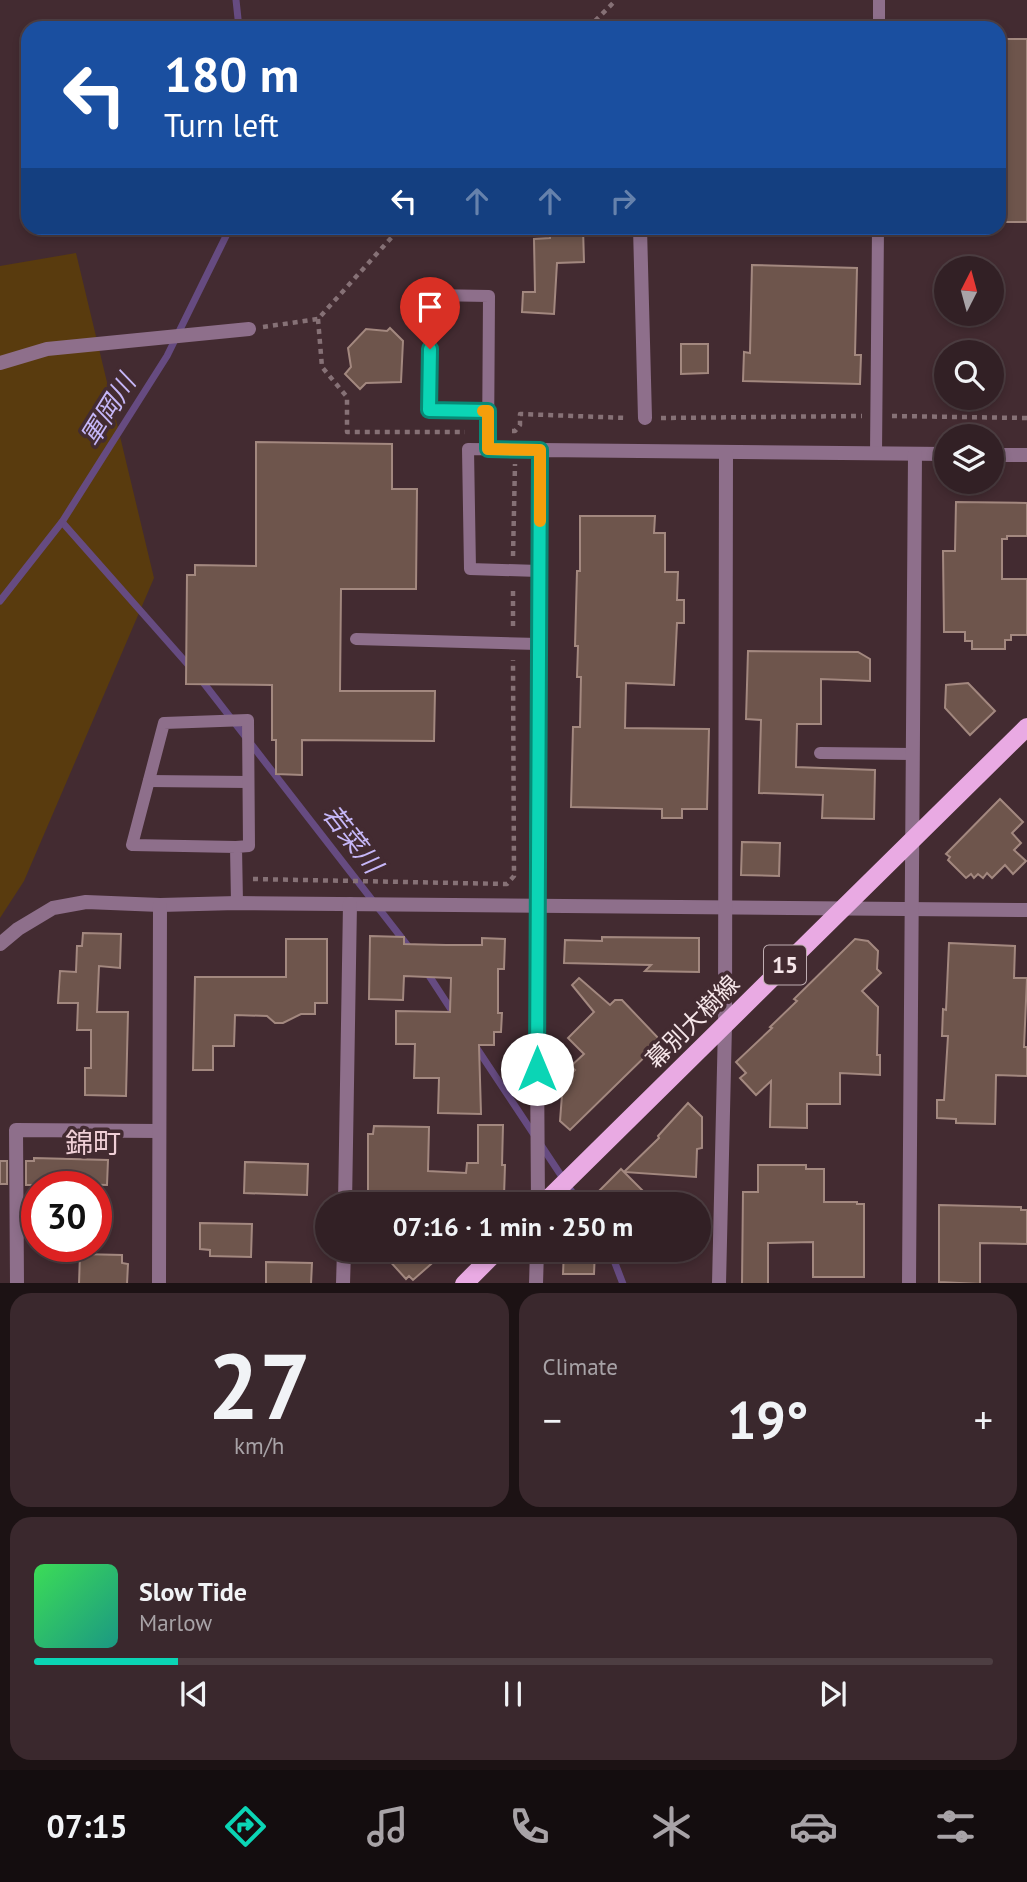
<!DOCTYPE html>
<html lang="en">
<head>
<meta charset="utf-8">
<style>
  :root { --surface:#322025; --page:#3a282d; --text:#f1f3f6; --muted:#a8a3a7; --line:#4d3e42; --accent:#0bd5b5 }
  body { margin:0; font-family:"PT Sans","Noto Sans JP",sans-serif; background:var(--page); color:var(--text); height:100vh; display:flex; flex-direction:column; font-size:26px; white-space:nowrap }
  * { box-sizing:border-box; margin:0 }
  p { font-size:23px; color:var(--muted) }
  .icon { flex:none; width:38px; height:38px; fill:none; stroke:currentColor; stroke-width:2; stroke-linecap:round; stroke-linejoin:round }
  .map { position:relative; height:1283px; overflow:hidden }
  .sheet { display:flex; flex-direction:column; gap:10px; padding:10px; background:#1c1214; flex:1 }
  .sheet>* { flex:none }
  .guide { position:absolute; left:21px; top:21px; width:985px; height:214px; border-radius:21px; box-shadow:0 4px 10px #0003,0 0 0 2px var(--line); background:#1a4fa0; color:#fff; overflow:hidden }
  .needle { width:46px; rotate:6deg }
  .fabs { position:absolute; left:934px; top:256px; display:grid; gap:14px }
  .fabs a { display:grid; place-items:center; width:70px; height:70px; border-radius:50%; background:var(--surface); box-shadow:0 4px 10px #0003,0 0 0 2px var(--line); font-size:35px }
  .speed { position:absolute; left:21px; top:1171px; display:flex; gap:14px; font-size:35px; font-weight:700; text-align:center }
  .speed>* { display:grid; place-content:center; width:91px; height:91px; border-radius:50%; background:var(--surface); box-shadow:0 4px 10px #0003,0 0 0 2px var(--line); line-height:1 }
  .speed .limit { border:10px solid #d22; background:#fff; color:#111 }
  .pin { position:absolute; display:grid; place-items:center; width:60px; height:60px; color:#fff; margin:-72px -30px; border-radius:50% 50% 50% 0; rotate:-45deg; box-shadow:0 0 7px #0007 }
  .pin .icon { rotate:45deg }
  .me { position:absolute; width:77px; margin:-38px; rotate:0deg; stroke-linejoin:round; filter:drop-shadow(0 0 5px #0008) }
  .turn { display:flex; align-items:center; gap:24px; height:147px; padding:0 28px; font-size:32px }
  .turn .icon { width:91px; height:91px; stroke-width:2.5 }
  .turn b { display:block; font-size:49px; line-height:60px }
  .lanes { display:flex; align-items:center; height:66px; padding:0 28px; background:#0003; justify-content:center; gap:35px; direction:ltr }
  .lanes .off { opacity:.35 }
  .big { font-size:52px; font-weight:700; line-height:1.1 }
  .sheet .card { flex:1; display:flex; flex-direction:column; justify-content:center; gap:10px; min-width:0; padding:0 24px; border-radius:21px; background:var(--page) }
  .sheet .dial { align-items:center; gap:0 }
  .dial b { font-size:91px; line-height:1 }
  .song { display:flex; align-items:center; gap:21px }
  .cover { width:84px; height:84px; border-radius:10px; background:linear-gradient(135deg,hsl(130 70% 55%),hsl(170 70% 35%)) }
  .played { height:7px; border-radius:4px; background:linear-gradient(90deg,var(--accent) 15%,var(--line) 15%) }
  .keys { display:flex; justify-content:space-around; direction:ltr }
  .heat { display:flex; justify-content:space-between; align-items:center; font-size:38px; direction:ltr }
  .sheet .tiles { flex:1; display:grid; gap:10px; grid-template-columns:1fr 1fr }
  .card:last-child { grid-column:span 2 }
  .trip { position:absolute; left:315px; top:1192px; width:396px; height:70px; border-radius:35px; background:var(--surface); box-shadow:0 4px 10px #0003,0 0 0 2px var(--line); font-weight:700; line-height:70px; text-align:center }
  .tab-bar { display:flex; height:112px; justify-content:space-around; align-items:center; background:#140d0f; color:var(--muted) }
  .tab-bar .icon { width:49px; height:49px }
  .tab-bar .current { color:var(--accent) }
  .tab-bar b { font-size:32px; color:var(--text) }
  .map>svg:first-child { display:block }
</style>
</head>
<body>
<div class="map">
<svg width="1027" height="1284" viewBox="0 0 1027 1284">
  <rect width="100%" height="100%" fill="#432b31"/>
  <polygon fill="#593b0e" points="76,253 154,578 24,881 0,918 0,266"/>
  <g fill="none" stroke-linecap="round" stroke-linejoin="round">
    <g stroke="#664b81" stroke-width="7">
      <polyline points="236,0 239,28"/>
      <polyline points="62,522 191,668"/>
      <polyline points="0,601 62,522 167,356 226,236 227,228"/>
      <polyline points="199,677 411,950"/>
      <polyline points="426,971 454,1014"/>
      <polyline points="474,1044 580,1204"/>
      <polyline points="610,1250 623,1284"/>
    </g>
  </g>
  <g fill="#6e554c" stroke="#a3887f" stroke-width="2">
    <rect x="999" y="39" width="28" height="183"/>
    <polygon points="555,228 583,228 584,262 557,263 554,314 522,312 523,292 535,292 534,239 550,238 550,234 555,234"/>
    <polygon points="752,265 857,268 855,355 861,355 860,384 743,381 744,352 750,353"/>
    <polygon points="390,328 403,341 401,382 366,383 360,389 345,374 351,367 348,348 366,329 387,331"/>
    <polygon points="681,344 708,344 708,373 681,374"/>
    <polygon points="256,442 392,444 392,489 417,489 416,589 341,589 340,691 435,691 434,741 302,740 302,775 276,774 276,740 272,740 272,685 186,684 187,575 195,575 195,565 256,566"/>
    <polygon points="956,502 1027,503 1027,536 1007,536 1007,539 1002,539 1002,579 1027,579 1027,635 1011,635 1011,640 1005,640 1005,649 972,649 972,641 965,641 965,632 944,632 943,551 955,551"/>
    <polygon points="580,516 655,516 654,533 665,533 665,572 678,572 677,600 684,600 684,623 677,623 674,685 626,683 625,728 709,729 707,809 682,809 682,818 662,818 662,809 571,807 573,727 580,727 581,677 577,677 578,646 575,646 577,571 580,571"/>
    <polygon points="748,651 858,652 870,659 870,681 821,679 821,724 797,724 796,767 875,770 874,819 822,818 823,795 759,793 761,720 746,719"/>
    <polygon points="968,683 995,711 970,735 945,708 946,685"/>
    <polygon points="1000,799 1023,822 1012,833 1021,843 1014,850 1026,861 1013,874 1005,865 992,878 987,873 983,878 978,874 974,878 971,874 966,878 948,860 950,857 946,854"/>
    <polygon points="742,842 780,843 779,876 741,875"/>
    <polygon points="83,933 121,934 120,968 99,966 97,1012 128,1012 126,1096 85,1095 85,1068 91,1068 91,1030 77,1030 78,1003 58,1003 60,971 76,972 77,946 82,946"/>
    <polygon points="370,936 404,937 404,944 446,945 482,945 482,938 505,939 504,969 498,969 498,1013 502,1013 501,1032 494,1032 494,1045 479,1045 481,1114 438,1113 439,1078 414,1078 415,1044 396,1044 396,1011 450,1012 451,978 404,976 403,1000 369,999"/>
    <polygon points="602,937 699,938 699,972 645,971 651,965 564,963 565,940 602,941"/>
    <polygon points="286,939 327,939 327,1003 315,1003 315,1014 301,1014 283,1023 275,1023 267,1016 235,1015 234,1046 213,1046 213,1070 193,1070 195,977 286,977"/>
    <polygon points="855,939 868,941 878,951 877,969 881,973 862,991 878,1007 877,1055 880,1055 880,1075 840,1073 840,1104 807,1104 807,1128 770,1127 771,1081 756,1095 740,1078 746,1073 736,1062 772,1028 770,1027 797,1001 794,999"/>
    <polygon points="949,943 1015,946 1014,978 1027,978 1024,1047 1027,1047 1027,1076 996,1075 995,1124 956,1123 956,1119 937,1118 937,1100 944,1100 948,1036 942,1036 943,1009 946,1010"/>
    <polygon points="579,978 610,1005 615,1000 622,1000 661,1041 570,1130 560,1121 563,1082 575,1070 571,1066 584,1054 568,1038 594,1012 572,985"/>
    <polygon points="688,1103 702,1117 702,1148 697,1149 696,1177 624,1172 659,1138 658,1136"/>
    <polygon points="478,1125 503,1125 502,1165 505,1165 504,1196 496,1204 422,1200 422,1198 368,1197 368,1134 373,1134 374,1126 429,1127 428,1171 466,1173 467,1163 478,1163"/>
    <polygon points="34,1158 108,1160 107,1185 37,1183 37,1185 26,1185 26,1161 34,1161"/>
    <rect x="0" y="1161" width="7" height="23"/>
    <polygon points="245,1162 308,1164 307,1195 244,1193"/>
    <polygon points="758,1165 806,1165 806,1169 824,1169 824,1202 857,1202 857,1204 864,1204 864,1277 813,1277 813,1242 768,1243 768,1284 742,1284 743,1192 758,1192"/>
    <polygon points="621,1169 647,1195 638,1204 586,1204"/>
    <polygon points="939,1205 1021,1207 1021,1210 1027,1210 1027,1244 980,1243 980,1284 939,1282"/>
    <polygon points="200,1223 252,1224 251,1257 210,1256 210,1250 200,1249"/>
    <polygon points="396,1250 447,1250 413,1280 409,1276 406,1279 387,1258"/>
    <polygon points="564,1250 595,1250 594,1274 563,1274"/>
    <polygon points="80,1254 122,1255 122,1263 128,1264 127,1284 79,1284"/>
    <polygon points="266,1262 312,1263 311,1284 266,1284"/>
  </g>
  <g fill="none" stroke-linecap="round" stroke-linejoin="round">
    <g stroke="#867176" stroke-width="4.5" stroke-dasharray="5 5" stroke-linecap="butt">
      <polyline points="588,28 616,0"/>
      <polyline points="318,319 322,367 347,397 347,432 465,432"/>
      <polyline points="263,327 318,319 400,228"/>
      <polyline points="892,416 1027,418"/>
      <polyline points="661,418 862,416"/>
      <polyline points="512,431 515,431 520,425 520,414 628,418"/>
      <polyline points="513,556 515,464"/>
      <polyline points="513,626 513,586"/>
      <polyline points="253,879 507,884 514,876 513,660"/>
    </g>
    <g stroke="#8e6f8b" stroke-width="12">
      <polyline points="879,28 879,0"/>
      <polyline points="488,449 489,296 431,295 429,410 488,411"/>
      <polyline points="876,454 878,228"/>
      <polyline points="539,571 470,569 468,449 540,450"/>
      <polyline points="356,639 538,644"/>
      <polyline points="820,753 913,754"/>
      <polyline points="149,781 248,782"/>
      <polyline points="236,847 249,846 248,720 164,723 132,845 236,847 237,903"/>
    </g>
    <polyline stroke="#8e6f8b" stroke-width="14" points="640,228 645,418"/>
    <g stroke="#8e6f8b" stroke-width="14">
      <polyline points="0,363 47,349 249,329"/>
      <polyline points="992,455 1027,455"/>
      <polyline points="0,944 18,929 53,908 86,902 160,905 237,903 1027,910"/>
      <polyline points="345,1204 350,904"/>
      <polyline points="538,1204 536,906 540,450 947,454"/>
      <polyline points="17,1284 16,1130 158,1131"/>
      <polyline points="159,1284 160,905"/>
      <polyline points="343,1284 344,1250"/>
      <polyline points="536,1284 537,1250"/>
      <polyline points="719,1284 725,1025 726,453"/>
      <polyline points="909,1284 915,454"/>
    </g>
    <g stroke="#e9aae3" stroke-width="18">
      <polyline points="543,1204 1027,727"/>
      <polyline points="464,1284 498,1250"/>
    </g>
  </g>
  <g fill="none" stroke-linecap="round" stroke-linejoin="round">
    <g stroke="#078a76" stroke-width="18">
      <polyline id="route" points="430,349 429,410 488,411 488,449 540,450 537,1069"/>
    </g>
    <use href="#route" stroke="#0bd5b5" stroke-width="12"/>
    <polyline stroke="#f59e0b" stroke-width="12" points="483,411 488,411 488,449 540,450 540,521"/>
  </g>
  <g text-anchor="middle" stroke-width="7" stroke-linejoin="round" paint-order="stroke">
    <rect fill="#432b31" stroke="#c0aeb2" stroke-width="2" x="764" y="945.5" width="42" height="39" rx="5"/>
    <g font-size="23" font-weight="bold" fill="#f6e6e9">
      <text x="785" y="973">15</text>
    </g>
    <g font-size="24" fill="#f6e6e9" stroke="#432b31">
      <text transform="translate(693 1022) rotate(-45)" y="8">幕別大樹線</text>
    </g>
    <g font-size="26" font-style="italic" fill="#c6b7f8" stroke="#432b31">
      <text transform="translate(108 410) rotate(-58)" y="9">軍岡川</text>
      <text transform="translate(352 839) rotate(52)" y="9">若菜川</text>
    </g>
    <g font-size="28" fill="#efcfd6" stroke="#432b31">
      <text x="93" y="1153">錦町</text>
    </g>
  </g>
</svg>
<div class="fabs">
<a><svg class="needle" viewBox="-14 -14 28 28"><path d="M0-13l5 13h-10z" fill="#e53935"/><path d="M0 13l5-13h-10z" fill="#a8a3a7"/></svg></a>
<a><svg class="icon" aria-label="search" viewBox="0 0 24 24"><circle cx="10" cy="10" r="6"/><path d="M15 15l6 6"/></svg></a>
<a><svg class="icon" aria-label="layers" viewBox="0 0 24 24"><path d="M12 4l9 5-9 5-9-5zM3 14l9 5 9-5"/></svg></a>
</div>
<div class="speed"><div class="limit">30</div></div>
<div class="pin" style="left:430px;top:349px;background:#d93025"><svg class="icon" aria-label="arrive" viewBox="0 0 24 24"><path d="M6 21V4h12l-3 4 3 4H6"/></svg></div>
<svg class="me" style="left:537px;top:1069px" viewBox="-20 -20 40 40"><circle r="19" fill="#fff"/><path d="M0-13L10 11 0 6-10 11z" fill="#0bd5b5"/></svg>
<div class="trip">07:16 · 1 min · 250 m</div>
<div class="guide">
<div class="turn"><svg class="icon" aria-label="left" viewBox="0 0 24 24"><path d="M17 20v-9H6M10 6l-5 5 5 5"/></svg><div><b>180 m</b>Turn left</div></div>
<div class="lanes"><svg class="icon" aria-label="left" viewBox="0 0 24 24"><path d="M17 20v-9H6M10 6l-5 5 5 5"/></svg><svg class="icon off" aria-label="ahead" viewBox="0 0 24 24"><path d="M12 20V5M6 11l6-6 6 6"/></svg><svg class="icon off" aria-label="ahead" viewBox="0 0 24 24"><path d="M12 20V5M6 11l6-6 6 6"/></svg><svg class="icon off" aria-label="right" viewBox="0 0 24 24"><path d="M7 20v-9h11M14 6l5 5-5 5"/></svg></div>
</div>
</div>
<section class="sheet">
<div class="tiles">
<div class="card dial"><b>27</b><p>km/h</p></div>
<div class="card"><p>Climate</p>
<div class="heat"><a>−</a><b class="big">19°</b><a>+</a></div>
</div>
<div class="card">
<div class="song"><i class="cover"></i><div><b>Slow Tide</b><p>Marlow</p></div></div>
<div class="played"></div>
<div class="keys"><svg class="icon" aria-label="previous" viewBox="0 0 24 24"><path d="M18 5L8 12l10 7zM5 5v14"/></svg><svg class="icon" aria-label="pause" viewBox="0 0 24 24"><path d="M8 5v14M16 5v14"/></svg><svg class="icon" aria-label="next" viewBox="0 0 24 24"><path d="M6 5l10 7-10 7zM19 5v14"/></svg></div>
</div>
</div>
</section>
<nav class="tab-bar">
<b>07:15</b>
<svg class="icon current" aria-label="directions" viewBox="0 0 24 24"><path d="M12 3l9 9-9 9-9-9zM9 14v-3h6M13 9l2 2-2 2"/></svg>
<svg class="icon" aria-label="music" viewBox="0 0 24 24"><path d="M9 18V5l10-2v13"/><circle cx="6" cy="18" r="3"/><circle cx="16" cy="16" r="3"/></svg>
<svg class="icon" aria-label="phone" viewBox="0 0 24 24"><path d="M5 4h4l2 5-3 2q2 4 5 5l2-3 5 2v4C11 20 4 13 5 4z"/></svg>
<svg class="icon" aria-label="climate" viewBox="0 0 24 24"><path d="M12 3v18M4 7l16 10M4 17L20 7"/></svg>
<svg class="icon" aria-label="car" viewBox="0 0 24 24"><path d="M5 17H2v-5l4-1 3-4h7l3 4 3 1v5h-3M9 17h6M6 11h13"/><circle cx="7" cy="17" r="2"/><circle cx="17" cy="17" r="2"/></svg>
<svg class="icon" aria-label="filters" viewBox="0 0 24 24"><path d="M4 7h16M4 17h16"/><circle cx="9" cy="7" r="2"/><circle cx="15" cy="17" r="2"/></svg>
</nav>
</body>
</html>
